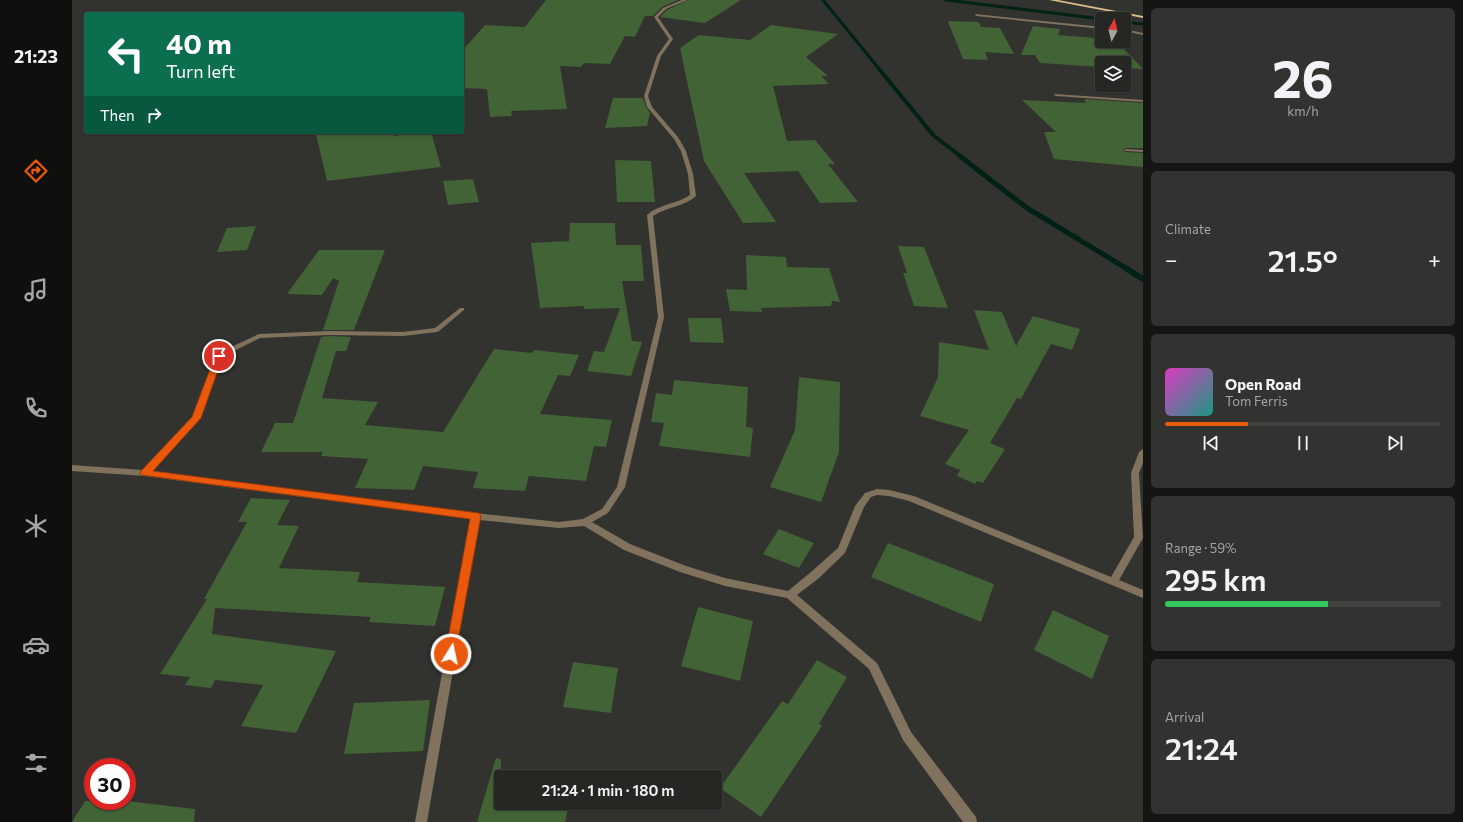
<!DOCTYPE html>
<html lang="en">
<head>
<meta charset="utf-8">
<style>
  :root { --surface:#262623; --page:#323230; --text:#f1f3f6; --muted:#a4a5a6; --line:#424341; --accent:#ea580c }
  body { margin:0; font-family:Commissioner,sans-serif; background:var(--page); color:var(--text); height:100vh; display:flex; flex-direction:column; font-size:15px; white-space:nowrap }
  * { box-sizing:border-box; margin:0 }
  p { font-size:13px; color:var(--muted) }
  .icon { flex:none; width:22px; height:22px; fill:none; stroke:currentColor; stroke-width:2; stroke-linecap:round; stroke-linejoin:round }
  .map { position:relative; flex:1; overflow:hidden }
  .drawer { display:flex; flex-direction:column; gap:8px; padding:8px; background:#151513; width:320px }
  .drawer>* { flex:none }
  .hud { position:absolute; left:12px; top:12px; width:380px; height:122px; border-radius:4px; box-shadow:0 1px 3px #0004,0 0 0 1px var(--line); background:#0b6e4f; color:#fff; overflow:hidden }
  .needle { width:26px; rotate:7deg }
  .controls { position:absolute; left:1023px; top:12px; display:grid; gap:8px }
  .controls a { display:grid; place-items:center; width:36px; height:36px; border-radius:4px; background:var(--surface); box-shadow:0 1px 3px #0004,0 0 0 1px var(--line); font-size:20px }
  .speed { position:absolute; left:12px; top:758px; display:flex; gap:8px; font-size:20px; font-weight:700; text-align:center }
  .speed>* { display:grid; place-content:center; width:52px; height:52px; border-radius:50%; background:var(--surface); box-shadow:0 1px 3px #0004,0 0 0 1px var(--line); line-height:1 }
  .speed .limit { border:6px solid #d22; background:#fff; color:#111 }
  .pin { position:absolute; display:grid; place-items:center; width:34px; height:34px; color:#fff; margin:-17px; border:2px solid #fff; border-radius:50%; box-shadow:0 1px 4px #0007 }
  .me { position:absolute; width:44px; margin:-22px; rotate:10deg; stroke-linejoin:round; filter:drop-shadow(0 0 3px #0008) }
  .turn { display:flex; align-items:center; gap:14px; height:84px; padding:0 16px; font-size:18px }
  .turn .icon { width:52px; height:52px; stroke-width:2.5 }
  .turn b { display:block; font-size:28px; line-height:34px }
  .then { display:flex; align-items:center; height:38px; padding:0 16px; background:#0003; gap:8px; font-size:15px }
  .big { font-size:30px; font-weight:600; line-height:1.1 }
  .drawer .tile { flex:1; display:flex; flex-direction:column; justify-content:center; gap:6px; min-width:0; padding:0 14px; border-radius:6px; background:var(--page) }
  .drawer .dial { align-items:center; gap:0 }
  .dial b { font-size:52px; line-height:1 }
  .song { display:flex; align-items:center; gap:12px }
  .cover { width:48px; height:48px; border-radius:6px; background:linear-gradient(135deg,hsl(310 70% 55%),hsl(170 70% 35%)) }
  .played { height:4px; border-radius:2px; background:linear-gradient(90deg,var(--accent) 30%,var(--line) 30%) }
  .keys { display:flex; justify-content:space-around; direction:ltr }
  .heat { display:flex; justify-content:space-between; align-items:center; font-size:22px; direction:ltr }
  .charge { height:6px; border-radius:3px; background:linear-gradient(90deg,#34c759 59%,var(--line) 0) }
  .trip { position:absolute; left:422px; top:770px; width:228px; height:40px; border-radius:4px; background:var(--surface); box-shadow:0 1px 3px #0004,0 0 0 1px var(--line); font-weight:600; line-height:40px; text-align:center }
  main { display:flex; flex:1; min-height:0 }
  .tabs { display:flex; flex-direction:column; width:72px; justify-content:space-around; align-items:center; background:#0f0f0e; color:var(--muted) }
  .tabs .icon { width:28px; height:28px }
  .tabs .on { color:var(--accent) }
  .tabs b { font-size:18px; color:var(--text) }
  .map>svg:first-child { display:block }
</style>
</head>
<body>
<main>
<nav class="tabs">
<b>21:23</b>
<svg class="icon on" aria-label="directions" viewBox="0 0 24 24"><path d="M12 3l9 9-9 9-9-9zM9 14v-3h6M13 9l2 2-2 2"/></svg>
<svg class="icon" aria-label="music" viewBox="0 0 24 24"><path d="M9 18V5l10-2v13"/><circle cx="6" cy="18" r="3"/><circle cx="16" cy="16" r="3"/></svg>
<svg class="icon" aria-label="phone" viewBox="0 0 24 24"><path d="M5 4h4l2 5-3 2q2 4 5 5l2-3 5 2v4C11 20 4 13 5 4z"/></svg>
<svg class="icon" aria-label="climate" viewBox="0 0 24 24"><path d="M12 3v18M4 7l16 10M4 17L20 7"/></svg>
<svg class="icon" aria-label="car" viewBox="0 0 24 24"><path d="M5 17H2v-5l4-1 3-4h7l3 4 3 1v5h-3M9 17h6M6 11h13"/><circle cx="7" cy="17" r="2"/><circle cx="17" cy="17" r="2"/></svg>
<svg class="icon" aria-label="filters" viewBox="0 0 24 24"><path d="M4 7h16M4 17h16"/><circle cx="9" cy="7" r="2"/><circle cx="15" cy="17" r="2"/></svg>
</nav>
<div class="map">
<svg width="1071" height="822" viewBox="0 0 1071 822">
  <rect width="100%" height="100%" fill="#32322f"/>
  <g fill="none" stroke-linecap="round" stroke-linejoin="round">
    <g stroke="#002216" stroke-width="3">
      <polyline points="751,0 808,70"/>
      <polyline points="874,0 1030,19"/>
      <polyline points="1052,22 1071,24"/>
    </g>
    <polyline stroke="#002216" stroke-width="4" points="807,69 862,136 891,158"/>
    <polyline stroke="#002216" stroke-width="5" points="889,157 955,208 1057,270"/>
    <polyline stroke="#002216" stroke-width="6" points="1055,269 1071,279"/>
  </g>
  <g fill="#426335">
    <polygon points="474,0 606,0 590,7 581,16 573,16 563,37 553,36 538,64 512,63 509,67 488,66 495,109 439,111 440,116 418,117 415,89 390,88 390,51 413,25 453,27"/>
    <polygon points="616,0 669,0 633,23 588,17 595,10"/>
    <polygon points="877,21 907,22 909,27 928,28 942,54 913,52 916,60 891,59 876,22"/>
    <polygon points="699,25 766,34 734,57 756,76 749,76 757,84 701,86 715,141 743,140 763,164 756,164 786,202 748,203 726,171 672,173 704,222 671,223 632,161 608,48 627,35 678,40"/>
    <polygon points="961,26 988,29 986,35 1023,38 1025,46 1051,48 1071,69 1052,68 1052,63 1030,63 1030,67 968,63 963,55 949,55"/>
    <polygon points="541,98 571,98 574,107 578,113 575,126 533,128"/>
    <polygon points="1012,99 1071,103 1071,148 1053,148 1052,149 1053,152 1071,153 1071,167 982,159 972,132 984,132 950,100 1014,103"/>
    <polygon points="265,132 322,132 322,136 359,132 369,167 255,181 244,134"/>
    <polygon points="543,160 579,161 583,202 545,202"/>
    <polygon points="401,179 407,202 376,205 371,181"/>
    <polygon points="498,223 543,223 544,245 569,245 572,281 550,281 560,341 570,342 559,376 515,371 522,351 532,352 548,308 512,309 512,306 468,308 459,243 497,241"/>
    <polygon points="184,226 175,250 145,252 155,228"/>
    <polygon points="826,246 852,247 876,308 842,306 831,273 835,273"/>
    <polygon points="247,250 313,250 282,330 251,330 267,281 261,278 250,295 215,294"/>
    <polygon points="674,255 714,257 715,267 757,268 768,302 760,301 759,306 689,308 690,312 658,311 654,289 675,290"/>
    <polygon points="902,310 930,312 944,346 961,316 1008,329 1000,350 979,344 949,399 945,398 918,443 933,449 911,483 905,481 903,484 885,476 888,470 873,464 897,430 848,416 866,377 867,342 917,350"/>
    <polygon points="616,318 649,318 652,343 618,342"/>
    <polygon points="257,336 279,337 274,351 264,351 250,398 306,402 293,425 371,432 422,349 460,353 462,350 507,355 498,376 486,375 468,414 540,420 534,447 522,446 514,481 457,476 453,491 401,488 406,472 351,466 342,490 283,488 296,459 249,456 251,452 189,452 203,423 221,423 249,337"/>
    <polygon points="727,377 768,382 767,452 749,502 698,487 723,430"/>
    <polygon points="602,380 676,387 674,427 681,428 678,457 587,446 592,423 579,422 584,393 600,395"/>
    <polygon points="179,498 218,500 205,525 227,526 207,568 288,572 285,582 373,587 363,626 297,622 299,617 143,608 140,634 264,651 224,733 169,726 191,685 143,680 139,688 113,685 118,677 88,674 135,599 132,599 175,522 166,522"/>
    <polygon points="707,529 742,543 727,568 691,554"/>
    <polygon points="816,543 922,584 909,622 799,577"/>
    <polygon points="626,607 681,621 668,681 609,666"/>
    <polygon points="981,610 1037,636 1020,679 962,650"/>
    <polygon points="745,660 775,677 747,724 750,726 689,817 648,788 710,701 716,704"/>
    <polygon points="501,662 546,668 539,713 491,707"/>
    <polygon points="358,700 351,751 272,754 282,703"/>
    <polygon points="424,758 429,759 429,803 497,803 493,822 405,822"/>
    <polygon points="13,801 55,801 123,809 122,822 0,822"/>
  </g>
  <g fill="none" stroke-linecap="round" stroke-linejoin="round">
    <g fill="#80725c" fill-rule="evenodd">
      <path d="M610,0H615L594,9L586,17L601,39L589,56L576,96L580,107L606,137L614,151L621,174L624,196C612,207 594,207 581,216L592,317L553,487L536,513L520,522L558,544L614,566L653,578L716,591L739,572L766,548L783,506L793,493L805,489L817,490L842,496L1039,577L1062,537L1059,473L1067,452L1071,449V463L1067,473L1071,538L1047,580L1071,590V598L837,501L817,496L805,495L799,497L792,507L773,553L747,578L725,595L805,663L839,732L904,817L905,822H891L831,740L797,669L715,598L653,586L608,572L552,550L512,526L487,528L407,520L355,822H343L398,519L73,476L0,471V465L71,470L120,417L144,354L187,334L257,331L331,332L363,328L388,308H392V310L367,331L365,332L331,336L257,335L188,338L150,357L128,418L80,471L403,513L487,522L511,519L530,509L545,487L586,317L575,215C587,204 605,204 618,195L616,174L609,151L602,139L575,107L572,96L585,56L597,39L582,17L591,8Z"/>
      <polygon points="903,14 1030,27 1030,29 904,16"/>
      <polygon points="1052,29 1071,33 1071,35 1052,31"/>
      <polygon points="983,94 1071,100 1071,102 984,96 982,95"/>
      <polygon points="1053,149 1071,150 1071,152 1055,151 1053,151"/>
    </g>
    <polygon fill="#dcbd8a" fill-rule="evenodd" points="977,0 986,0 1071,16 1071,18"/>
  </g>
  <polygon fill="#ea580c" stroke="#983908" points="147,353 151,356 129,418 81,471 407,513 409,516 383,657 379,659 375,657 373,654 398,519 69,475 68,473 69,471 120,417 143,356"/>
</svg>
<div class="controls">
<a><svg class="needle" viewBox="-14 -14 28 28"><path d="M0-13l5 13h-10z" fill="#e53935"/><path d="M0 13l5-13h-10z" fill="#a4a5a6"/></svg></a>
<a><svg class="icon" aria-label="layers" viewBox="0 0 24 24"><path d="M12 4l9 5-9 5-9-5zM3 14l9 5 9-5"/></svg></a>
</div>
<div class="speed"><div class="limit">30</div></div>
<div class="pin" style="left:147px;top:356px;background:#d93025"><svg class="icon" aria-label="arrive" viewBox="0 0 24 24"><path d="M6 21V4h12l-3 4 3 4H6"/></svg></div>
<svg class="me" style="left:379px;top:654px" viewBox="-20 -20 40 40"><circle r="17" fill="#ea580c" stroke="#fff" stroke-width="3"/><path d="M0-11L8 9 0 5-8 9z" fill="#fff"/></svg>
<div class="trip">21:24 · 1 min · 180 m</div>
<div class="hud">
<div class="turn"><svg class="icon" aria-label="left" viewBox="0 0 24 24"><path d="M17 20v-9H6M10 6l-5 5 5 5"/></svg><div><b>40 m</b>Turn left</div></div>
<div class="then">Then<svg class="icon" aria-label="right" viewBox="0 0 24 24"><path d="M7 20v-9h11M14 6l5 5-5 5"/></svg></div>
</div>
</div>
<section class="drawer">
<div class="tile dial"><b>26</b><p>km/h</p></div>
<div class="tile"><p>Climate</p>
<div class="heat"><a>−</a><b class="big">21.5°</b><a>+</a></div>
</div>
<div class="tile">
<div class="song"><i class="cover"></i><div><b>Open Road</b><p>Tom Ferris</p></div></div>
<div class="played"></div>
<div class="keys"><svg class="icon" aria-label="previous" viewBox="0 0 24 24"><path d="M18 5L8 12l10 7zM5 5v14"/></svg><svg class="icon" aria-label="pause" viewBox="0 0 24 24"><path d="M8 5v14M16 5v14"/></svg><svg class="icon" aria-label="next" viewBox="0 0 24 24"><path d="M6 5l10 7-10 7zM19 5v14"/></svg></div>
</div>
<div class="tile"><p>Range · 59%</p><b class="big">295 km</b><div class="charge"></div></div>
<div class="tile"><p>Arrival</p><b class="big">21:24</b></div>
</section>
</main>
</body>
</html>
